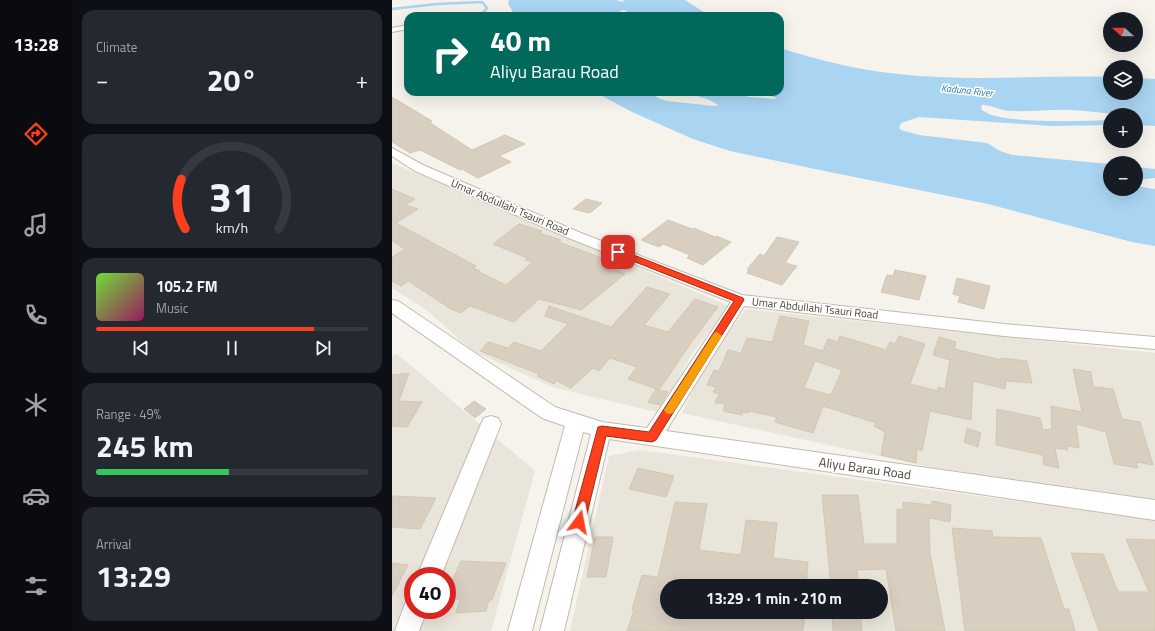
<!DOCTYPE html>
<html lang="en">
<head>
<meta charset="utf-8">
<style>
  :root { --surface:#171b24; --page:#242831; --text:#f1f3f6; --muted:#9ea1a6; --line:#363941; --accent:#fc3f1d }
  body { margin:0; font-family:"Titillium Web",sans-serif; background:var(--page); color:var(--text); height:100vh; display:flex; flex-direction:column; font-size:15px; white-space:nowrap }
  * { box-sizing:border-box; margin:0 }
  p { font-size:13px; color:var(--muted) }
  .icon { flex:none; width:22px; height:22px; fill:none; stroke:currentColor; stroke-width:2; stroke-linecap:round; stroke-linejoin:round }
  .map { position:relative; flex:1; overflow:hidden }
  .side { display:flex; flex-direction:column; gap:10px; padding:10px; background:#0d0f14; width:320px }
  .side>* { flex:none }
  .hud { position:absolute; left:12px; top:12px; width:380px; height:84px; border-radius:12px; box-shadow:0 4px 16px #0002; background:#00695c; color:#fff; overflow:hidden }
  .needle { width:26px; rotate:291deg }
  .fabs { position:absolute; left:711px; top:12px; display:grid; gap:8px }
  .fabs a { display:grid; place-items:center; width:40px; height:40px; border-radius:50%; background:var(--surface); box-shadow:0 4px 16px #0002; font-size:20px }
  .speed { position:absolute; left:12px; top:567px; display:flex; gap:8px; font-size:20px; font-weight:700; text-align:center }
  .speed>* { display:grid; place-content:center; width:52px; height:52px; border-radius:50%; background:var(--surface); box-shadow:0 4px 16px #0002; line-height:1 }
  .speed .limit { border:6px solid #d22; background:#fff; color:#111 }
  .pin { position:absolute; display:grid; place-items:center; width:34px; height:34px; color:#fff; margin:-17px; border-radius:8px; box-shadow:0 2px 6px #0006 }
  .me { position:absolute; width:44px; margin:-22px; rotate:13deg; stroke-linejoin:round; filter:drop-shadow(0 0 3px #0008) }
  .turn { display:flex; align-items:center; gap:14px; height:84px; padding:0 20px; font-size:18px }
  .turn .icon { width:52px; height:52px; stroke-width:2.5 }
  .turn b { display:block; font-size:28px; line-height:34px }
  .big { font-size:30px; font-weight:700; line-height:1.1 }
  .side .widget { flex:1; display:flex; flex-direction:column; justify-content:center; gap:6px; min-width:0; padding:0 14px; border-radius:12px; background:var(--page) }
  .side .dial { align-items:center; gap:0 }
  .dial svg { height:104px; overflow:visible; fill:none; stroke:var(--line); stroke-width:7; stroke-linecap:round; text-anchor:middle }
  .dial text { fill:var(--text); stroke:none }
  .song { display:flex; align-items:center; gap:12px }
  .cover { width:48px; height:48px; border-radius:6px; background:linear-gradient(135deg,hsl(100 70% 55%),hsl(330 70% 35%)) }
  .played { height:4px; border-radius:2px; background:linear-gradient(90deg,var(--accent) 80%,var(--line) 80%) }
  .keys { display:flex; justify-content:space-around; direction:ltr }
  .heat { display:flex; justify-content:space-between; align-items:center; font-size:22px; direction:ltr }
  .charge { height:6px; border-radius:3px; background:linear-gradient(90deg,#34c759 49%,var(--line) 0) }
  .trip { position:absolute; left:268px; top:579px; width:228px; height:40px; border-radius:20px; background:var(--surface); box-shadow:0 4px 16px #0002; font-weight:700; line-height:40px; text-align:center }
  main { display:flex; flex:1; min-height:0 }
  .dock { display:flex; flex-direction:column; width:72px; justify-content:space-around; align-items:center; background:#090b0e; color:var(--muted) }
  .dock .icon { width:28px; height:28px }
  .dock .on { color:var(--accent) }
  .dock b { font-size:18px; color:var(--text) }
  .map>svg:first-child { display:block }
</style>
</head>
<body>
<main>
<nav class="dock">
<b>13:28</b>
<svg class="icon on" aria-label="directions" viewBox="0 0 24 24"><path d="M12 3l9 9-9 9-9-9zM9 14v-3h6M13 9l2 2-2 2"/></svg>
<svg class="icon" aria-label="music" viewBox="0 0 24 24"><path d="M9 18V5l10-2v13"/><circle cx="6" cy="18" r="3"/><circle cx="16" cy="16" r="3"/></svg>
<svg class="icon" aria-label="phone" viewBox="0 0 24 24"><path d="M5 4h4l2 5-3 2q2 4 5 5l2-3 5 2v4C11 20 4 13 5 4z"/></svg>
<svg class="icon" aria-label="climate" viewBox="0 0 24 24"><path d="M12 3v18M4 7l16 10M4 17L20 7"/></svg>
<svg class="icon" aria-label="car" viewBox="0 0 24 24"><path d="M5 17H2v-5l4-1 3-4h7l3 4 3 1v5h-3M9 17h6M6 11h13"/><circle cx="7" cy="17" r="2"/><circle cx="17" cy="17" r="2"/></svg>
<svg class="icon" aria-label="filters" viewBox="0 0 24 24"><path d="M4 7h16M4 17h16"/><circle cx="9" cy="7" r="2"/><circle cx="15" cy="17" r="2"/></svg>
</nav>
<section class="side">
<div class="widget"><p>Climate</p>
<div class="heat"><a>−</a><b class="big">20°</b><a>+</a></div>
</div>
<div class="widget dial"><svg viewBox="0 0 100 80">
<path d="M14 69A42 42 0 1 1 86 69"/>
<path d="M14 69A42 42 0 0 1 11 31" stroke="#fc3f1d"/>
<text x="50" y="56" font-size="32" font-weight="700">31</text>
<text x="50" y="72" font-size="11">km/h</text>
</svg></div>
<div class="widget">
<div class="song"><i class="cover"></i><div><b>105.2 FM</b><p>Music</p></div></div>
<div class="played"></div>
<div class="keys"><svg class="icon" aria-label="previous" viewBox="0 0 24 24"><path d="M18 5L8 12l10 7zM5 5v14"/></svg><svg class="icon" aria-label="pause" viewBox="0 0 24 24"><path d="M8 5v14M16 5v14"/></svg><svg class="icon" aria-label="next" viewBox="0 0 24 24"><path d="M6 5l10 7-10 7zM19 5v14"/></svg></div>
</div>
<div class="widget"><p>Range · 49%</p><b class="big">245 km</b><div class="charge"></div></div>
<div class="widget"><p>Arrival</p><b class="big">13:29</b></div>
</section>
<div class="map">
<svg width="763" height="631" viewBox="0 0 763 631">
  <rect width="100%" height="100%" fill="#f6f3ec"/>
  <g fill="#eae5da" fill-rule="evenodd">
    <polygon points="0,163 337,306 299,355 268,413 160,387 81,351 33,309 0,288"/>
    <polygon points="354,309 763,353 763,499 542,468 290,413 317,358"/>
    <path d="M5,354L143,471L99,631H0V356ZM21,576H55V610H21Z"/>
    <path d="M248,450L763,520V631H178L217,456ZM275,586H489V612H275Z"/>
  </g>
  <g fill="#a9d4f2">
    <polygon points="117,0 224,0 232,2 231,0 293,0 318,16 238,16 236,12 232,10 228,11 227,16 123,16 116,3"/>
    <path d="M388,48C426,60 466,70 506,74C577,82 647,75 718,77V93H744V78L763,79V126L744,125V115C722,115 701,111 679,110C659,109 640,112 620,111C609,111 598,104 590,105L589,108C596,125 698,121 718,120V125L660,126L527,117L509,123L507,128L509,130L527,135L595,143L608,151L620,155L718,164V189H744V186L763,189V246L740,242L596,204L423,169L338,151L301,139L240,112L203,92H256L268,99L276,101L322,106L327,105L315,99L292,92H341L357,97L384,99V98L369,92H388Z"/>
    <polygon points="744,167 763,169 763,178 744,180"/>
  </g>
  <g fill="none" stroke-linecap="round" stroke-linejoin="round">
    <polyline stroke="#a9d4f2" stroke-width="2.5" points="0,9 45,4 90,2 95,8 90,14 127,13"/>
  </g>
  <g fill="#d8cfc1" stroke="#d3c7b4" fill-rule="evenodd">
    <polygon points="0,97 40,121 37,122 80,150 113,135 133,144 107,156 119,162 86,178 70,169 68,170 28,150 18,153 0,142"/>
    <polygon points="0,189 23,199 13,205 26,209 4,223 84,266 81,268 88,271 87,272 114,285 141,262 133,260 135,258 101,244 127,224 150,231 147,233 169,240 167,242 212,259 206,263 233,274 189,310 147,299 122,322 78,306 68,313 59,309 16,281 9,286 0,281 0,257 13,249 0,241"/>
    <polygon points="194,199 210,203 198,213 181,209"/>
    <polygon points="276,220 300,229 302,228 323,237 324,236 339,242 311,265 295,258 298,255 271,244 267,247 249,240"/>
    <polygon points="385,237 407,242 393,263 405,266 390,285 355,273 357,270 355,269 368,254 372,256"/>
    <polygon points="503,270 534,276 527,300 489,292 495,275 501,276"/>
    <polygon points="565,278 598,286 592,309 566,302 568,296 561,294"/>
    <polygon points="255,287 278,294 252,325 276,332 303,299 326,307 301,340 267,390 276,392 268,405 256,402 264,389 265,389 236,379 245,367 218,358 207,371 201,368 179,388 165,381 162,384 145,376 147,374 88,351 96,342 116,348 122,342 149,351 176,324 153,316 157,306 219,327"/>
    <path d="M388,316L417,321L411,345L431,351L436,339L446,342L448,336L494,350L498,342L503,344L507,336L533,344L518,384L546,391V387L553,389L558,360L541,355L547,337L564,342L562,349L609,360V358L635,361L640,383L614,381L613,389L581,381L579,420L538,411L530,451L525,449L524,463L489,455L493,432L482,426L484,423L431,406L421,433L383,422L385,417L357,411L356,413L350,412V415L331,411L333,404L323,403L327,394L321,392L324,387L315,385L322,370L327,371L336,350L349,353L355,338L380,342ZM423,361L450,370L439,395L412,388Z"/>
    <polygon points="681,369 699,372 701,386 703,387 721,389 730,419 748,422 761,465 744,462 746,468 722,464 714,432 684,424 687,448 675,446 676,450 663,448 667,468 652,465 651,455 604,445 605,409 648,418 651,430 660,429 659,406 690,412"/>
    <polygon points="17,373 7,401 30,402 15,427 0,426 0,375"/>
    <polygon points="82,401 94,409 83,418 72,409"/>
    <polygon points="575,428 589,433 586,447 572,442"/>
    <polygon points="246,468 282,476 274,497 237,489"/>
    <polygon points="430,495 466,495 472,544 505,544 505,509 511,510 511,502 539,505 540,501 559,505 558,522 537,518 538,553 553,631 504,631 494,569 465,570 466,586 439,586"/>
    <polygon points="0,496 44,498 28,529 0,527"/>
    <polygon points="283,502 315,504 307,550 349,555 354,520 385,523 381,558 416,562 414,586 275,586 275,612 413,612 411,631 235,631 242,610 240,610 250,575 266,577"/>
    <polygon points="560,528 600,531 601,537 649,538 672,609 677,609 683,631 573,631"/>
    <polygon points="203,537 221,537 214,577 195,577"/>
    <polygon points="734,539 763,540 763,631 707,631 679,553 711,554 726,592 757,592"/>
    <polygon points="69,561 114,563 100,600 97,600 94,611 64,613 68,599 55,598 55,579 61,579"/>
    <polygon points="0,563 16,565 0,596"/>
    <polygon points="440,612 468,612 470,631 441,631"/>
  </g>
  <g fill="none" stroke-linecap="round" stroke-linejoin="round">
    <g stroke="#c2bbae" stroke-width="2">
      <g id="minor">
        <polygon points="16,25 16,29 0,32 0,28"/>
        <polygon points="0,148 31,165 189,233 350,295 612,324 763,337 763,349 612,336 352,306 274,431 763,500 763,520 217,439 172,631 148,631 199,434 191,432 140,631 116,631 173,426 150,418 0,313 0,300 6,301 163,407 210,422 255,428 339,302 179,239 23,171 0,156"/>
        <polygon points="99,416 106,418 109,424 49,576 25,576 89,424 92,418"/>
        <polygon points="21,599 21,610 35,610 27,631 3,631 14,601"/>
      </g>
    </g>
    <use href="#minor" fill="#fff" fill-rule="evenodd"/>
  </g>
  <polygon fill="#fc3f1d" stroke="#a42913" points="223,250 229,250 351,298 352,300 264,440 260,442 214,436 193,522 191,526 187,528 182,526 180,522 206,427 210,426 257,432 342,301 223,254"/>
  <polygon fill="#f59e0b" points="325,332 330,336 281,413 278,414 274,413 272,410 274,407 322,333"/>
  <g text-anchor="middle" stroke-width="3" stroke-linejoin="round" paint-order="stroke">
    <g font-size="10" font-style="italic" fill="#2e7ab2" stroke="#fff">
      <text transform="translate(575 90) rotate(6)" y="4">Kaduna River</text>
    </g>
    <g font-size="11" fill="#4b4439" stroke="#fff">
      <text transform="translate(118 207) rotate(23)" y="4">Umar Abdullahi Tsauri Road</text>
      <text transform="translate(423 308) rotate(6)" y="4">Umar Abdullahi Tsauri Road</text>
    </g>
    <g font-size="13" fill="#4b4439" stroke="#fff">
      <text transform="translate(473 468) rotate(8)" y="5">Aliyu Barau Road</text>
    </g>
  </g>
</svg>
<div class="fabs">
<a><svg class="needle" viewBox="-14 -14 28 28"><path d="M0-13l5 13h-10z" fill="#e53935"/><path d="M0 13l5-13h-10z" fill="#9ea1a6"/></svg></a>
<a><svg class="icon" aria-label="layers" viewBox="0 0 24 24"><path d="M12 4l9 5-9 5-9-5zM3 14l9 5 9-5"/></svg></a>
<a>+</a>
<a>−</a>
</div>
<div class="speed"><div class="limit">40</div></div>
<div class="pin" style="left:226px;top:252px;background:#d93025"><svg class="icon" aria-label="arrive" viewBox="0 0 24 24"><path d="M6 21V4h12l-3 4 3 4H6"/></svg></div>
<svg class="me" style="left:187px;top:522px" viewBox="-20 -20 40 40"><path d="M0-17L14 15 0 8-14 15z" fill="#fc3f1d" stroke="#fff" stroke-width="4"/></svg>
<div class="trip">13:29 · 1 min · 210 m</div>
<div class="hud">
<div class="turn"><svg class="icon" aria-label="right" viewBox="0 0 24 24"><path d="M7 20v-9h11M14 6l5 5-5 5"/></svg><div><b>40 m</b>Aliyu Barau Road</div></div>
</div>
</div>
</main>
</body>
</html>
